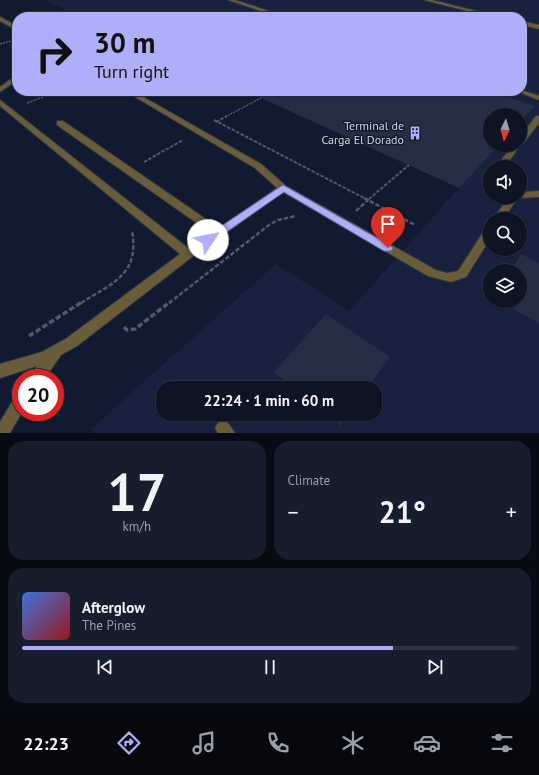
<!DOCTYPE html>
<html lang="en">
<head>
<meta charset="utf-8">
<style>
  :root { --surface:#0e1424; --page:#171d2c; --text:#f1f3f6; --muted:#9b9ea6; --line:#2e3341; --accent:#aeaefa }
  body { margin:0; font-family:"PT Sans",sans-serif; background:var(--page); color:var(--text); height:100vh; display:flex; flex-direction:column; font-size:15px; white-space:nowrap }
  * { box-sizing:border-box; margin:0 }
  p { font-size:13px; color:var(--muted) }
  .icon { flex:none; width:22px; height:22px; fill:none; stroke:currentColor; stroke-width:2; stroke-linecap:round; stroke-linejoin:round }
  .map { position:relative; height:433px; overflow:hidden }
  .panel { display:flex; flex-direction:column; gap:8px; padding:8px; background:#080b14; flex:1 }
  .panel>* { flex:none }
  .guide { position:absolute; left:12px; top:12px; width:515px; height:84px; border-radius:16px; box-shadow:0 1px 3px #0004,0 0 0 1px var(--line); background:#aeaefa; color:#111; overflow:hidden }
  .needle { width:26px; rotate:185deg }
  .tools { position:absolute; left:483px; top:108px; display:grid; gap:8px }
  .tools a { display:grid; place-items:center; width:44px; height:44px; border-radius:50%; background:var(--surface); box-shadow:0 1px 3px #0004,0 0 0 1px var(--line); font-size:20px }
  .speed { position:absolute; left:12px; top:369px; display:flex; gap:8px; font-size:20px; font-weight:700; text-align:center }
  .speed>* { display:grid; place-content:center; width:52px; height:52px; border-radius:50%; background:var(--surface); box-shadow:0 1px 3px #0004,0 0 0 1px var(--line); line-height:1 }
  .speed .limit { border:6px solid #d22; background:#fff; color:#111 }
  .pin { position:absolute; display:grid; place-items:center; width:34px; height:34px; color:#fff; margin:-41px -17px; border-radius:50% 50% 50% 0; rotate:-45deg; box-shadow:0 0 4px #0007 }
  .pin .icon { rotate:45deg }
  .me { position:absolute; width:44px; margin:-22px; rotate:56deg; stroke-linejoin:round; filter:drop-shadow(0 0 3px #0008) }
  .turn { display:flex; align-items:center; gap:14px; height:84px; padding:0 16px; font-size:18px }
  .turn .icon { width:52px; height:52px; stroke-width:2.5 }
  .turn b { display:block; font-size:28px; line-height:34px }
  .big { font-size:30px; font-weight:800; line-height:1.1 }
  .panel .widget { flex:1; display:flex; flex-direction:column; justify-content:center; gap:6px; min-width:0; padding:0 14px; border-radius:16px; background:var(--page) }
  .panel .dial { align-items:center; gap:0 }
  .dial b { font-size:52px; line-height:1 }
  .song { display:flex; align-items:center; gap:12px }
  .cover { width:48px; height:48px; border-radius:6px; background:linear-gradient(135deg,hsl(220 70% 55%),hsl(0 70% 35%)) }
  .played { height:4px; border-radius:2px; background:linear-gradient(90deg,var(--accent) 75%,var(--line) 75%) }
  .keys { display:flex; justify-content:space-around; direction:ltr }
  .heat { display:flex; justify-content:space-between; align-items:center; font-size:22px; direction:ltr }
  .panel .tiles { flex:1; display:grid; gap:8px; grid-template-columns:1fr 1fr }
  .widget:last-child { grid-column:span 2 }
  .trip { position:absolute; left:156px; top:381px; width:226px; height:40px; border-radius:16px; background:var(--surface); box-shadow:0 1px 3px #0004,0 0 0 1px var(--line); font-weight:800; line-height:40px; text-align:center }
  .tabs { display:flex; height:64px; justify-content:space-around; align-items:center; background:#06080e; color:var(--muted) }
  .tabs .icon { width:28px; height:28px }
  .tabs .on { color:var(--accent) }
  .tabs b { font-size:18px; color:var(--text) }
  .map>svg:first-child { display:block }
</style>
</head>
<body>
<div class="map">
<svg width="539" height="433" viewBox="0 0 539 433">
  <rect width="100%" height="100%" fill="#121a30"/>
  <path fill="#18223e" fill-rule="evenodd" d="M44,0H539V433H94L91,429L276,264L349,311L459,188L246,91H522V17H82ZM490,115H520V145H490ZM490,167H520V197H490ZM490,219H520V249H490ZM490,271H520V301H490ZM163,388H375V414H163Z"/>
  <g fill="#252e45">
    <polygon points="246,91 490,91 535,106 520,122 520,115 490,115 490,145 499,145 459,188"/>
    <polygon points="521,254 539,263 539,323 499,301 520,301 520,271 511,271"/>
    <polygon points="326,314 390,357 367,388 294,388 274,372"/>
    <polygon points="326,414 349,414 340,426"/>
  </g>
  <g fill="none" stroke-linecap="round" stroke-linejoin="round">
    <g stroke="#2c3449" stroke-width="2">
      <g id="service">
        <polygon points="228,0 235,0 287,17 279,17"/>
        <polygon points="424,0 432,0 500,17 491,17"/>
        <polygon points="0,17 17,26 17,30 0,21"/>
        <polygon points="522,21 539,25 539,29 522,25"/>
        <polygon points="17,75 17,80 0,92 0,87"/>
        <polygon points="522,90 539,96 539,100 516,91 522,91"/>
        <polygon points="125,91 133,91 261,164 286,186 436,270 447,273 458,271 486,228 490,227 490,239 466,277 451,282 428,276 283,192 192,257 77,346 61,355 45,378 30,378 37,366 0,378 0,364 42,352 67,338 180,254 0,106 0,100 188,248 211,233 57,125 57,121 63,121 219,228 277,188 255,168"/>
        <polygon points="536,116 539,116 539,123 523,144 521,144 505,167 496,167 513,145 520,145 520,137"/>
        <polygon points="539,191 539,197 518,198 503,219 493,219 509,197 520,197 520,192"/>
        <polygon points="21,393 22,412 10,433 0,433 0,422 16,395"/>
        <polygon points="223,420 228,423 235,433 218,433 215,428 218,423"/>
      </g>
    </g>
    <g stroke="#52596d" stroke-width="1.5" stroke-dasharray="2 1" stroke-linecap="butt">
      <polyline points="0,44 11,41"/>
      <polyline points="27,103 59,91"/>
      <polyline points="225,117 261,98"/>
    </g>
    <g stroke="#52596d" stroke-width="2" stroke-dasharray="3.5 1.5" stroke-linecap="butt">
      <polyline points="214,120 366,199"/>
      <polyline points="216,122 227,116"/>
      <polyline points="144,162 183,140"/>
      <polyline points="369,199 409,165"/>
    </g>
    <g stroke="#52596d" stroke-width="2.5" stroke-dasharray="4.5 2" stroke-linecap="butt">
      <polyline points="364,198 415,225"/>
      <polyline points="356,211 370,198"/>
      <path d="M81,303C112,283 140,275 132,231"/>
      <polyline points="169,303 269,225 278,220 296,216"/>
    </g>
    <g stroke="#52596d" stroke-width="3.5" stroke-dasharray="5.5 2.5" stroke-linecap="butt">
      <polyline points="124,327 127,330 135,329 170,302"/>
      <polyline points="29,336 82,302"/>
    </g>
    <use href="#service" fill="#695d39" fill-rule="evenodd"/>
  </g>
  <polygon fill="#aeaefa" stroke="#7171a2" points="283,185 391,246 393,248 391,251 384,251 284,192 212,242 205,242 204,240 205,237"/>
  <defs>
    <g id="building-bare" transform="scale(1.08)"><path d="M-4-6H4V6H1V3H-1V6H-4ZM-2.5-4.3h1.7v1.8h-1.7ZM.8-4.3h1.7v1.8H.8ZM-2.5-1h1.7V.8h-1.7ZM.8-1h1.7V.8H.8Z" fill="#aeaefa" stroke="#121a30" stroke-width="2.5" paint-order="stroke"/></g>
  </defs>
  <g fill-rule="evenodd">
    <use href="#building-bare" x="415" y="133"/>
  </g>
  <g text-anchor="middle" stroke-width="3" stroke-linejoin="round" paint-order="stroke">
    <g font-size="12" fill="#cfd5e4" stroke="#121a30" text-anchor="end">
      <text x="404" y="130">Terminal de<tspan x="404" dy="14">Carga El Dorado</tspan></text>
    </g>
  </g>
</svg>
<div class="tools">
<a><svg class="needle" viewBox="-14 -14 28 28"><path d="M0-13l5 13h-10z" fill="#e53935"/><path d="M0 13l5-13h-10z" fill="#9b9ea6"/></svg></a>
<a><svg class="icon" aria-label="sound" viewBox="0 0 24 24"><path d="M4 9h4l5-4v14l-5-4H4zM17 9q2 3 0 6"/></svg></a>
<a><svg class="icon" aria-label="search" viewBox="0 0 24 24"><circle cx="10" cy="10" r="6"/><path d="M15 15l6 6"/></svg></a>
<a><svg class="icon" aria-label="layers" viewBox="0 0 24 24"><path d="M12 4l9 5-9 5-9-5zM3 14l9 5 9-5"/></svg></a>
</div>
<div class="speed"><div class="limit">20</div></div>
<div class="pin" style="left:388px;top:248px;background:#d93025"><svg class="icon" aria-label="arrive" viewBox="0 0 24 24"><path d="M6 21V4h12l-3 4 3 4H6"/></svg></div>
<svg class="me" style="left:208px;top:240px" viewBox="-20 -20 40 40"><circle r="19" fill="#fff"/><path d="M0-13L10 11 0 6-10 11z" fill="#aeaefa"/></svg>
<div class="trip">22:24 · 1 min · 60 m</div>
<div class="guide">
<div class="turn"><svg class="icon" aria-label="right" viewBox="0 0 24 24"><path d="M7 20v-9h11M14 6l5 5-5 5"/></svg><div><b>30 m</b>Turn right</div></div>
</div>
</div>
<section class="panel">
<div class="tiles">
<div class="widget dial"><b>17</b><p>km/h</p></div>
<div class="widget"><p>Climate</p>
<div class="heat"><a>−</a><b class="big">21°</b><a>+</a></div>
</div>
<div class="widget">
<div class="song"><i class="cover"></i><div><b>Afterglow</b><p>The Pines</p></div></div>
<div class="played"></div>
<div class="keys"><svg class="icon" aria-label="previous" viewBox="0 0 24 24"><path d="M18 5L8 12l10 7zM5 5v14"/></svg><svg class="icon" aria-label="pause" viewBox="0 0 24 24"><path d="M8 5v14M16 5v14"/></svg><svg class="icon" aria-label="next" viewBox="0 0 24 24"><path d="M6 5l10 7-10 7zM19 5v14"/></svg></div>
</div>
</div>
</section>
<nav class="tabs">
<b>22:23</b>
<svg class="icon on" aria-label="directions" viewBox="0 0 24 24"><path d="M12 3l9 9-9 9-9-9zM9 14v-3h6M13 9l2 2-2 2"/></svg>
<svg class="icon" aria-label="music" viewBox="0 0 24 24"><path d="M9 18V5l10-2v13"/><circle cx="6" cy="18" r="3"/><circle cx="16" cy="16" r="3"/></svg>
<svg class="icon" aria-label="phone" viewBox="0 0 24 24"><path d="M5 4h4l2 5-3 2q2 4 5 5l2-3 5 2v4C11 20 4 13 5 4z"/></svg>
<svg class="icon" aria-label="climate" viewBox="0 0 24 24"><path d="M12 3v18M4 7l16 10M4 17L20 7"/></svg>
<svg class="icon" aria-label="car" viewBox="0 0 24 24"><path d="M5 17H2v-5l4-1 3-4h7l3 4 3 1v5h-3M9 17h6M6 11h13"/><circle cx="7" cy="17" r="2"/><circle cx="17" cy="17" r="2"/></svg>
<svg class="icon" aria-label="filters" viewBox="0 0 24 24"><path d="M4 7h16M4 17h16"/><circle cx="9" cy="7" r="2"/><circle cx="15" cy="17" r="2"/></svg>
</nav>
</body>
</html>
